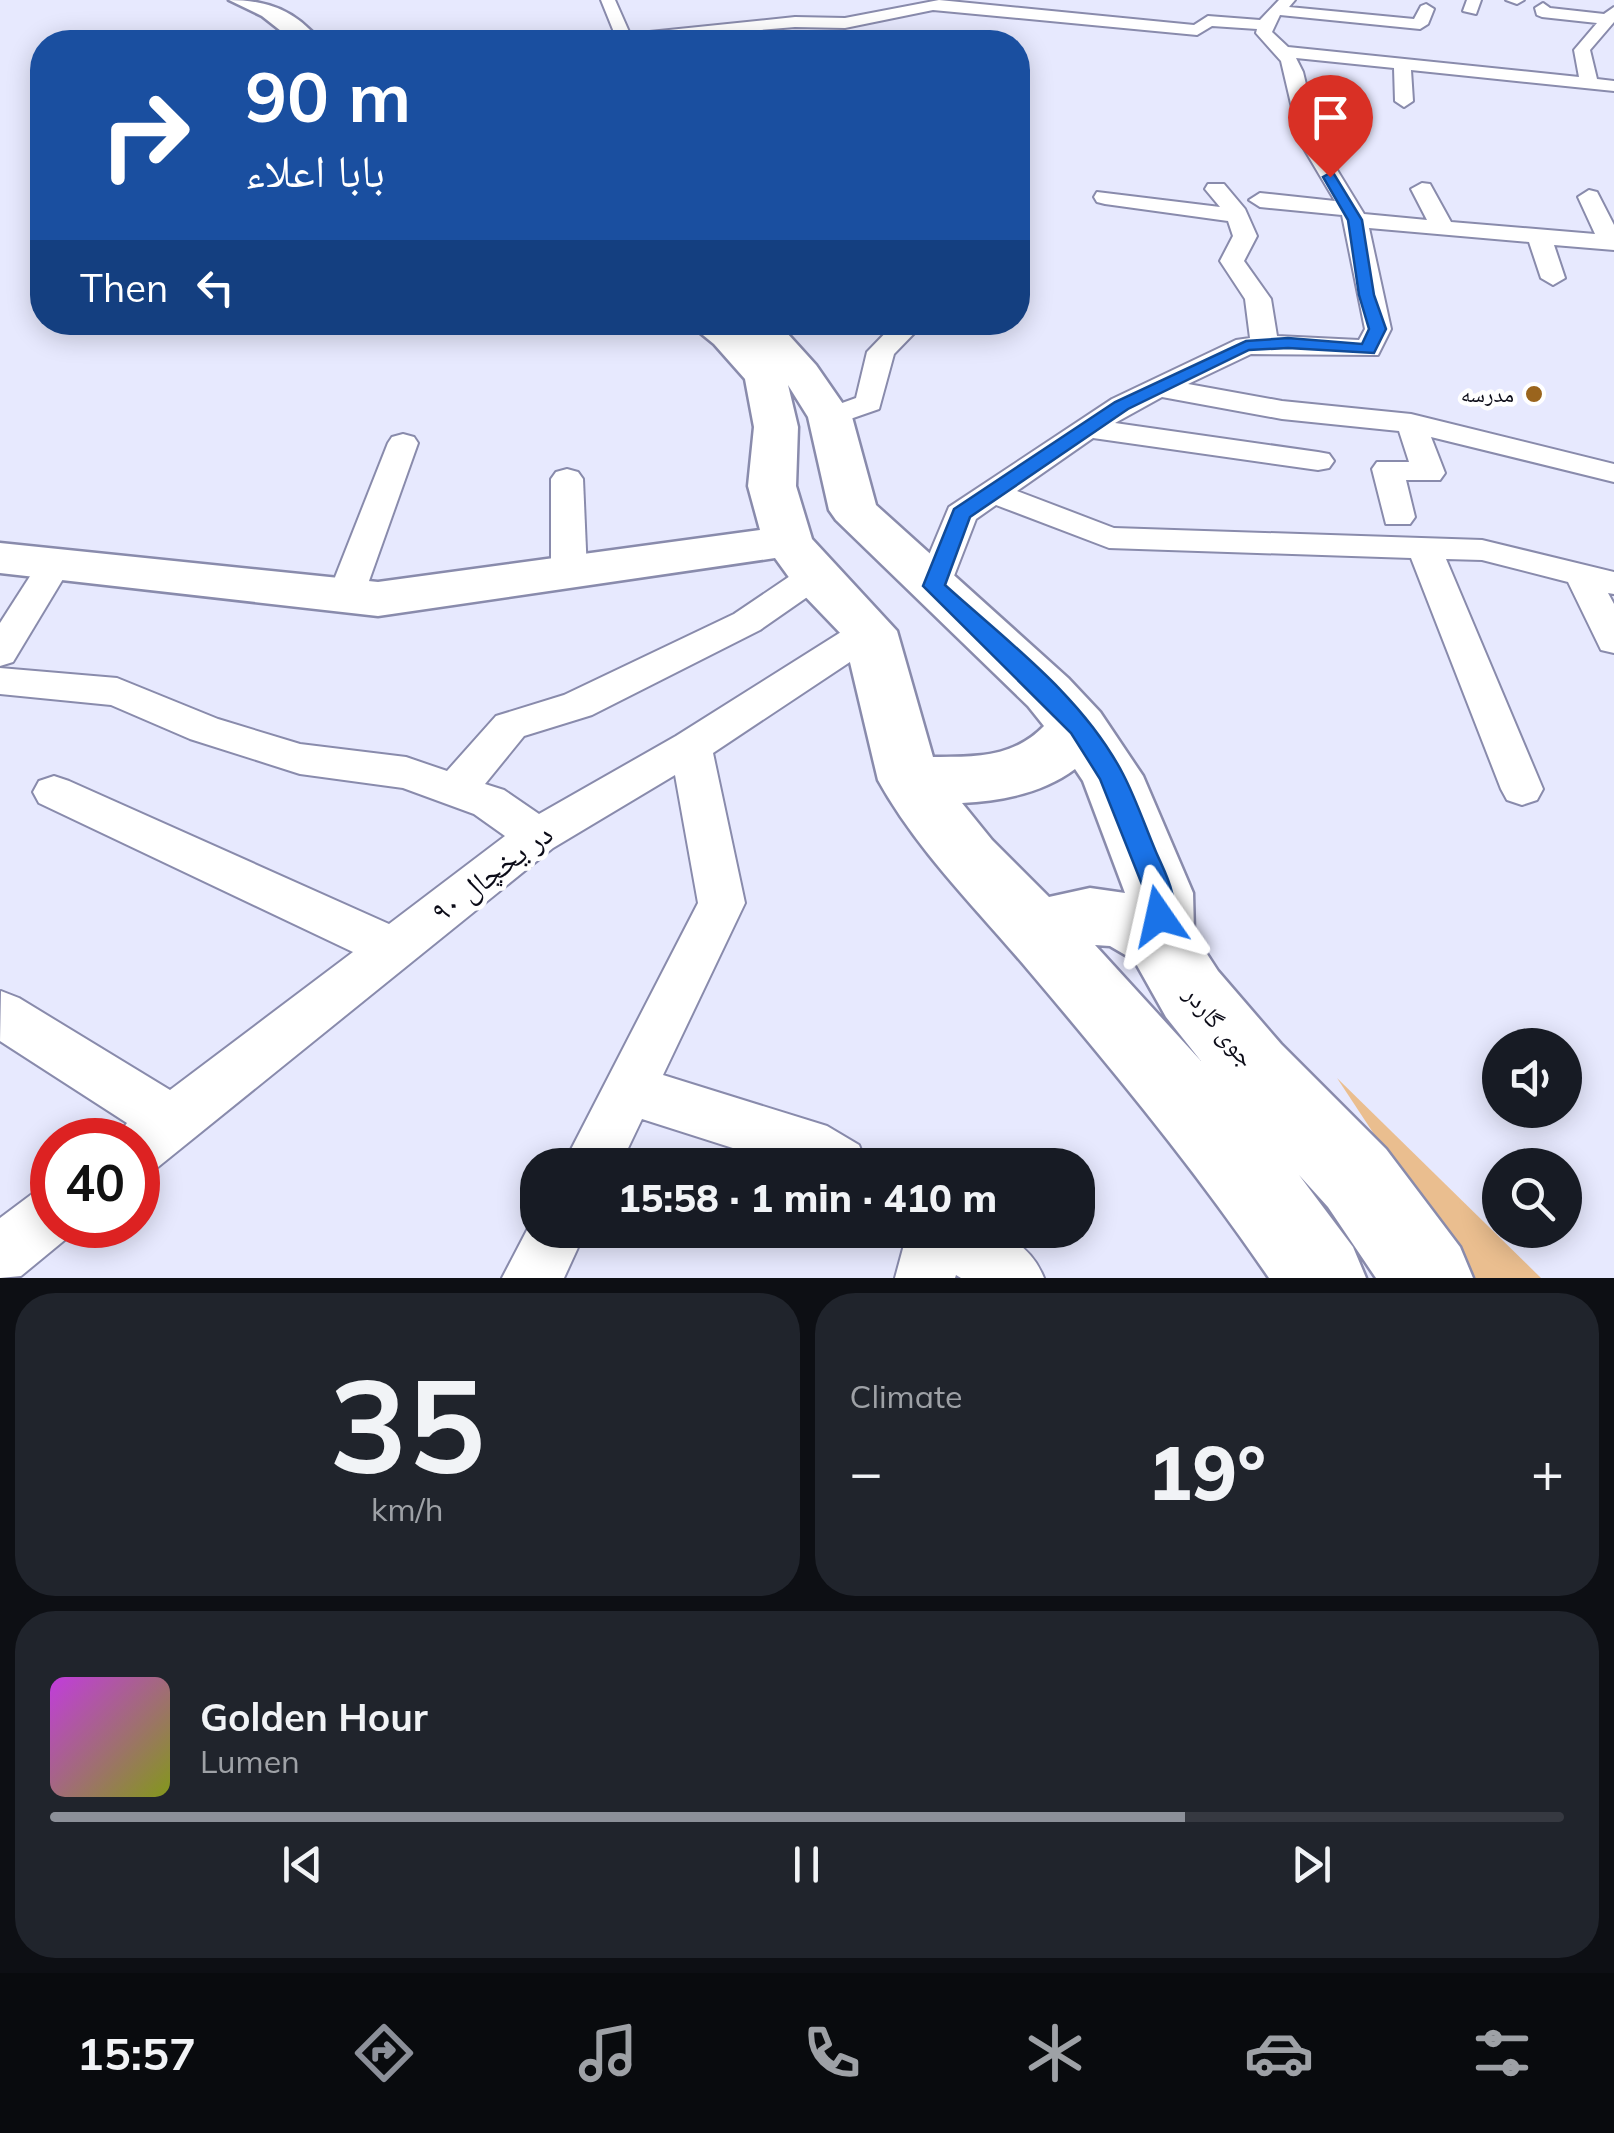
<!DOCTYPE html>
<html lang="en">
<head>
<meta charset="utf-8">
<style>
  :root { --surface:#171b24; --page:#20242c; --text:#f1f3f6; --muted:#9ea1a6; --line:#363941; --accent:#8c9099 }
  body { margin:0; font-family:Mulish,"Noto Naskh Arabic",sans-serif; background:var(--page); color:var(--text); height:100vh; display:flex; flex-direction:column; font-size:38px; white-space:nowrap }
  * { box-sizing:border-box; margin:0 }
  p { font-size:32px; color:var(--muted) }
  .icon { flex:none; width:55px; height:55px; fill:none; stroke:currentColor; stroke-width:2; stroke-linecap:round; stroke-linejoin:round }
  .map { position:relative; height:1278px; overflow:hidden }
  .sheet { display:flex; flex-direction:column; gap:15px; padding:15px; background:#0d0f14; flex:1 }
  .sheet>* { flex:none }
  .guide { position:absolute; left:30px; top:30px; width:1000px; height:305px; border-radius:40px; box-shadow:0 5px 25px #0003; background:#1a4fa0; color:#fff; overflow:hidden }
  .tools { position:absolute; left:1482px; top:1028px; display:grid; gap:20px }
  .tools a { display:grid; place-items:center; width:100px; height:100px; border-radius:50%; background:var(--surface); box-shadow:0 5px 25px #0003; font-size:50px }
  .speed { position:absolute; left:30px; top:1118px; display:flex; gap:20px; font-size:50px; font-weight:700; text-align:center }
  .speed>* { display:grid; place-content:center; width:130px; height:130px; border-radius:50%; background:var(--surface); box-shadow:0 5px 25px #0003; line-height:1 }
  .speed .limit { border:15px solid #d22; background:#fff; color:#111 }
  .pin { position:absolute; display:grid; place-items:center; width:85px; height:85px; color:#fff; margin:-102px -42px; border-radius:50% 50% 50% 0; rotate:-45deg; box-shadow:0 0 10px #0007 }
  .pin .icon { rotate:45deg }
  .me { position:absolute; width:110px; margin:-55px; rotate:349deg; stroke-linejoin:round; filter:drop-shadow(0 0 8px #0008) }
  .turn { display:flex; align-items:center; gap:35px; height:210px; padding:0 50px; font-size:45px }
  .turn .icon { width:130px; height:130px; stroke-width:2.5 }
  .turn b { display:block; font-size:70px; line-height:85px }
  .then { display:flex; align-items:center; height:95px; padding:0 50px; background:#0003; gap:20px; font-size:38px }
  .big { font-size:75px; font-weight:800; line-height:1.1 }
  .sheet .widget { flex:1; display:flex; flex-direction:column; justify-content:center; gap:15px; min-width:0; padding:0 35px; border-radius:40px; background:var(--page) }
  .sheet .dial { align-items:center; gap:0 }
  .dial b { font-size:130px; line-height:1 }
  .song { display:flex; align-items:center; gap:30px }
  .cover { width:120px; height:120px; border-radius:15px; background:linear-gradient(135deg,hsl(290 70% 55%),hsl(70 70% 35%)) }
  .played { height:10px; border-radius:5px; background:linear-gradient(90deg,var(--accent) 75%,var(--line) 75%) }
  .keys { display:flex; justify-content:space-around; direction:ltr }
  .heat { display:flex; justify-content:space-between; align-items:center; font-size:55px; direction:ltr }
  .sheet .tiles { flex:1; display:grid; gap:15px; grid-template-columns:1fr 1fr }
  .widget:last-child { grid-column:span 2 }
  .trip { position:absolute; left:520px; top:1148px; width:575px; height:100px; border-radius:40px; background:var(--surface); box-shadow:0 5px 25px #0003; font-weight:800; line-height:100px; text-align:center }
  .dock { display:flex; height:160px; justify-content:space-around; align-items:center; background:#090b0e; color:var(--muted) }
  .dock .icon { width:70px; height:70px }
  .dock .active { color:var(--accent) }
  .dock b { font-size:45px; color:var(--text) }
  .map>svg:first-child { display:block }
</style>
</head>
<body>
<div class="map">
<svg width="1614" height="1278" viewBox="0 0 1614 1278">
  <rect width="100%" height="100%" fill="#e7e9fe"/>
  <polygon fill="#eabe8f" points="1337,1078 1541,1278 1469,1278"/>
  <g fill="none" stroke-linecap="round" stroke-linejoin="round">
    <g stroke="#898bac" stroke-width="4">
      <g id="street">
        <polygon points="601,0 615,0 630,34 795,17 845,18 939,0 1194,25 1208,16 1260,20 1279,0 1295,0 1289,7 1414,19 1421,6 1426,4 1434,9 1428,24 1420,29 1280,15 1272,32 1288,47 1579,77 1574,50 1597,23 1542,17 1537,15 1535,8 1543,3 1550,8 1604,14 1614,7 1614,22 1590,50 1597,79 1614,81 1614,91 1411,70 1413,101 1404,107 1395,101 1394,68 1296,58 1303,72 1320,142 1364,214 1427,220 1411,189 1422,183 1430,184 1451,222 1595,234 1578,197 1589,190 1597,192 1614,225 1614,250 1554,245 1565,278 1553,285 1541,278 1529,242 1369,228 1391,329 1378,355 1251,354 1188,384 1282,401 1411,414 1614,464 1614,482 1431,437 1445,473 1440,480 1406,480 1415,517 1410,524 1386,524 1372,469 1377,462 1409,462 1399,431 1282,419 1162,397 1115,423 1318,452 1329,454 1334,461 1329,468 1318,470 1093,438 1017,491 1114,528 1482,540 1614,572 1614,594 1608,593 1614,604 1614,653 1601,650 1568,582 1482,560 1446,559 1543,789 1537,800 1522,805 1507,800 1501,789 1411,558 1109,548 996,505 976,519 947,594 934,597 921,594 916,586 949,507 1112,399 1236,340 1250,338 1245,299 1220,261 1233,236 1228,221 1105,204 1097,202 1094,197 1097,192 1220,207 1205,189 1208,184 1224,184 1245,209 1257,236 1244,261 1271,299 1277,336 1359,340 1365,329 1342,215 1260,207 1249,200 1260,193 1335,201 1300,142 1281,61 1256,33 1257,29 1212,26 1197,35 933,10 845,28 795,27 618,42"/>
        <polygon points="1467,0 1481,0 1476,14 1463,11"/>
        <polygon points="1506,0 1524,0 1517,4"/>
        <polygon points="896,322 925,322 894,354 879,409 830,426 820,423 815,417 820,411 856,398 867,352"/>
        <polygon points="403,434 414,437 418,443 364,595 359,603 346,606 333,603 328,595 388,443 392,437"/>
        <polygon points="567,469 578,472 583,479 587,573 581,581 569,584 557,581 551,573 551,479 556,472"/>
        <polygon points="55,553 67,556 72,564 13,662 0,666 0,623 43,556"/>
        <polygon points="814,565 826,568 832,576 826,584 760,630 592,715 524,736 485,784 504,790 539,814 676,736 857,622 870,619 883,622 889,631 883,640 713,753 745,903 663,1075 827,1126 859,1145 867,1165 786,1165 642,1119 620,1165 563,1165 698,903 675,775 553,848 158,1167 138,1175 138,1140 114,1140 127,1123 0,1041 1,991 19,998 170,1090 353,952 39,803 33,792 39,781 54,776 69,781 389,924 505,836 474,814 403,788 300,774 190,739 111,705 0,694 0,668 117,678 218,719 300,744 406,757 447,771 496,716 564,695 734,614 802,568"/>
        <polygon points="52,1185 52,1225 76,1225 72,1234 21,1276 0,1278 0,1218 32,1194"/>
        <polygon points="538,1209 538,1230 586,1230 564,1278 502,1278"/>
        <path d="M908,1230C961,1230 1020,1219 1044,1278H961L956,1275L955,1278H895Z"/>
      </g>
    </g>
    <g stroke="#898bac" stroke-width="5">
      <g id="secondary">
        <path d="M229,0C268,0 296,11 321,42H295L262,16Z"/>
        <path d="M687,322H734L740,326L737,322H777L816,365L852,417L876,505L1068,678L1100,712L1143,776L1193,893L1194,934L1218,971L1281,1044L1386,1149L1460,1247L1473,1278H1376L1328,1207L1299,1175L1353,1247L1366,1278H1269C1196,1171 1113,1070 1029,971C977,909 918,852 878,780L844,637L796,587L775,558L378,616L0,573V543L378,582L760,530L748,486L754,427L745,379L714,344ZM788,385L808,417L829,510L836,520L1028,706L1044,726C1013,758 975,757 933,757L897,631L812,539L796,486L798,427ZM1075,769L1083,781L1125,893L1090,888L1049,897L992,840L962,803C1002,801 1043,793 1075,769ZM1095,945L1110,946L1134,960L1166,1017L1201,1061Z"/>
      </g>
    </g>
    <use href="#street" fill="#fff" fill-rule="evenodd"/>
    <use href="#secondary" fill="#fff" fill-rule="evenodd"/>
  </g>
  <path fill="#1a73e8" stroke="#114b97" stroke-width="2.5" d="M1330,173L1334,174L1362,220L1374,295L1386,329L1374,353L1288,348L1249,350L1128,409L970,517L945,585C1008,642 1083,697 1123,774C1136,799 1145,826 1156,852C1166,875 1181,900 1169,924L1159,928L1149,924L1144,916L1145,892L1100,779L1071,733L923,586L954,509L1115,402L1246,341L1288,338L1362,344L1369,329L1359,295L1348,220L1323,177Z"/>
  <circle fill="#9a641d" stroke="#fff" stroke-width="4" cx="1534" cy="394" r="10"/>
  <g text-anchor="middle" stroke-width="9" stroke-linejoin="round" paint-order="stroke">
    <g font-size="22" fill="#0c0c18" stroke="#fff" text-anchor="end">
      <text x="1514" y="402">مدرسه</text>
    </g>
    <g font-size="25" fill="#0c0c18" stroke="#fff">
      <text transform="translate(1220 1026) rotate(51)" y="9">جوی گاردر</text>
    </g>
    <g font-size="30" fill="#0c0c18" stroke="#fff">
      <text transform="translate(492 873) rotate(-37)" y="10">در یخچال ۹۰</text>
    </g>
  </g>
</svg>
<div class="tools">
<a><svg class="icon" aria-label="sound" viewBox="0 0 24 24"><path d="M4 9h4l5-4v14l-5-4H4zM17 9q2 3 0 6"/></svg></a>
<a><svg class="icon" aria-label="search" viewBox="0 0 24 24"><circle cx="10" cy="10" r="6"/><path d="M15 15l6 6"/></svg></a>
</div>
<div class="speed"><div class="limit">40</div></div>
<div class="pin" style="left:1330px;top:177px;background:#d93025"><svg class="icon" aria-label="arrive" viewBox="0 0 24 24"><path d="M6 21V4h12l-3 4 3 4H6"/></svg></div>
<svg class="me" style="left:1159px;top:916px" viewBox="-20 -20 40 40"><path d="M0-17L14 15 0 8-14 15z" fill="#1a73e8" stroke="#fff" stroke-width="4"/></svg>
<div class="trip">15:58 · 1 min · 410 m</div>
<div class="guide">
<div class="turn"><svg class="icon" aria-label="right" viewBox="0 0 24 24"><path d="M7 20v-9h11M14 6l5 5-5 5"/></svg><div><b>90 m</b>بابا اعلاء</div></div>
<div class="then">Then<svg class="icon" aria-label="left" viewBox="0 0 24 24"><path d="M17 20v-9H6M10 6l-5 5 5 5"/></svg></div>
</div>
</div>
<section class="sheet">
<div class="tiles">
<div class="widget dial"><b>35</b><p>km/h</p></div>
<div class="widget"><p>Climate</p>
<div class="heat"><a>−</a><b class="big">19°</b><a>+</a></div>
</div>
<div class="widget">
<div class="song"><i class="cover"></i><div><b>Golden Hour</b><p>Lumen</p></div></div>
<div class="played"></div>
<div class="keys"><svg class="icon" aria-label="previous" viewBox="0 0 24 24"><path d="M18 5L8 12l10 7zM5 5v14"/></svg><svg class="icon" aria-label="pause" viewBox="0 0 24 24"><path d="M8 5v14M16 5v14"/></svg><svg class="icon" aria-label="next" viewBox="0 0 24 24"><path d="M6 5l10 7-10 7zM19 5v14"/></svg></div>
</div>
</div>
</section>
<nav class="dock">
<b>15:57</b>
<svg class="icon active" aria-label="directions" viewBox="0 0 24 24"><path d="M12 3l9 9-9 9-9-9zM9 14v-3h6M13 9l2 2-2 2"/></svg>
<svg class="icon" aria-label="music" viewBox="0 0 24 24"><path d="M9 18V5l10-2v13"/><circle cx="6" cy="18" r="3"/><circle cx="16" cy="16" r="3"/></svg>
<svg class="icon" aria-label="phone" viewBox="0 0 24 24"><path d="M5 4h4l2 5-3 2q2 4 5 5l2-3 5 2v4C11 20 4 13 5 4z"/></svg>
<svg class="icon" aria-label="climate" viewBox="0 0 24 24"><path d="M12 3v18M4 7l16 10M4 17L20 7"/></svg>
<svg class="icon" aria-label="car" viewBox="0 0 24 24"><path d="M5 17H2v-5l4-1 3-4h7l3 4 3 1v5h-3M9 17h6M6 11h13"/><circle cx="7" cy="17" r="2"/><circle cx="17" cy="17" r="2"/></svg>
<svg class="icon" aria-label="filters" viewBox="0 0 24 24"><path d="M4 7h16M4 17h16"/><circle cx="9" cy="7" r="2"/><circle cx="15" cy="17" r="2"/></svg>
</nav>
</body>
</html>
